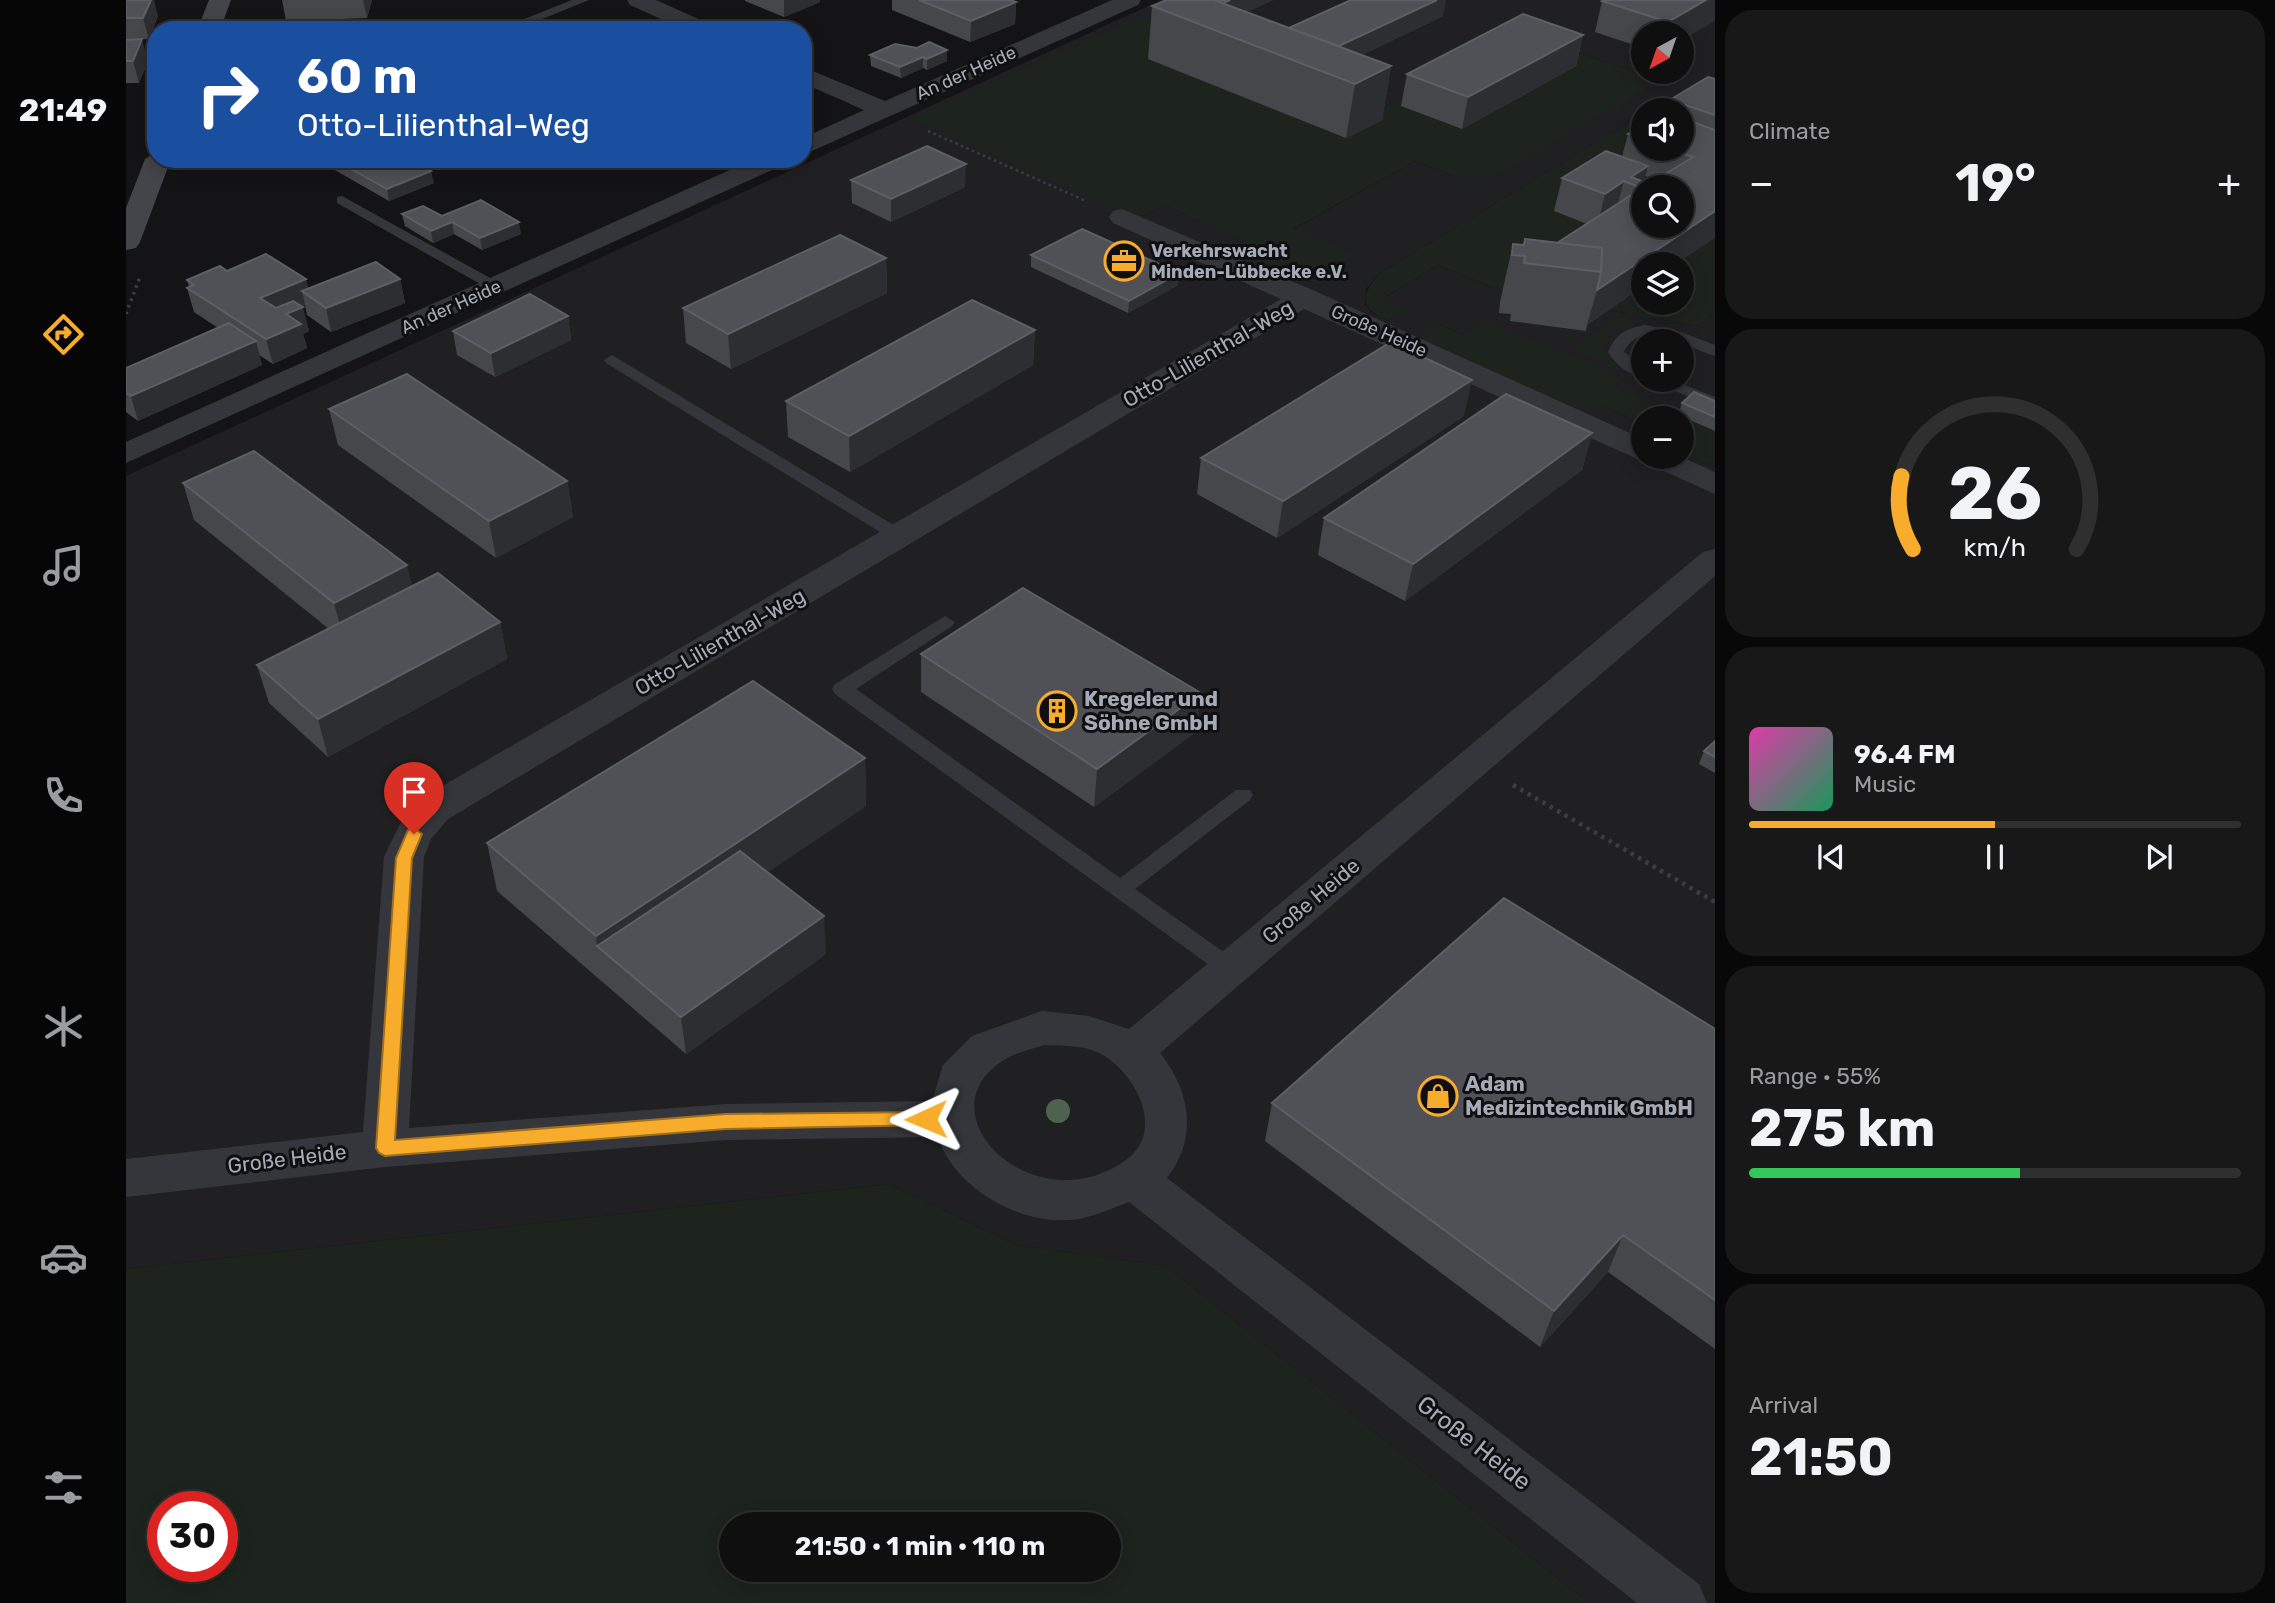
<!DOCTYPE html>
<html lang="en">
<head>
<meta charset="utf-8">
<style>
  :root { --surface:#0f0f10; --page:#181819; --text:#f1f3f6; --muted:#9b9c9f; --line:#2f2f30; --accent:#f7ac2b }
  body { margin:0; font-family:Rubik,sans-serif; background:var(--page); color:var(--text); height:100vh; display:flex; flex-direction:column; font-size:26px; white-space:nowrap }
  * { box-sizing:border-box; margin:0 }
  p { font-size:23px; color:var(--muted) }
  .icon { flex:none; width:38px; height:38px; fill:none; stroke:currentColor; stroke-width:2; stroke-linecap:round; stroke-linejoin:round }
  .map { position:relative; flex:1; overflow:hidden }
  .drawer { display:flex; flex-direction:column; gap:10px; padding:10px; background:#080809; width:560px }
  .drawer>* { flex:none }
  .top-card { position:absolute; left:21px; top:21px; width:665px; height:147px; border-radius:28px; box-shadow:0 4px 18px #0003,0 0 0 2px var(--line); background:#1a4fa0; color:#fff; overflow:hidden }
  .needle { width:46px; rotate:220deg }
  .fabs { position:absolute; left:1505px; top:21px; display:grid; gap:14px }
  .fabs a { display:grid; place-items:center; width:63px; height:63px; border-radius:50%; background:var(--surface); box-shadow:0 4px 18px #0003,0 0 0 2px var(--line); font-size:35px }
  .speed { position:absolute; left:21px; top:1491px; display:flex; gap:14px; font-size:35px; font-weight:700; text-align:center }
  .speed>* { display:grid; place-content:center; width:91px; height:91px; border-radius:50%; background:var(--surface); box-shadow:0 4px 18px #0003,0 0 0 2px var(--line); line-height:1 }
  .speed .limit { border:10px solid #d22; background:#fff; color:#111 }
  .pin { position:absolute; display:grid; place-items:center; width:60px; height:60px; color:#fff; margin:-72px -30px; border-radius:50% 50% 50% 0; rotate:-45deg; box-shadow:0 0 7px #0007 }
  .pin .icon { rotate:45deg }
  .me { position:absolute; width:77px; margin:-38px; rotate:269deg; stroke-linejoin:round; filter:drop-shadow(0 0 5px #0008) }
  .turn { display:flex; align-items:center; gap:24px; height:147px; padding:0 35px; font-size:32px }
  .turn .icon { width:91px; height:91px; stroke-width:2.5 }
  .turn b { display:block; font-size:49px; line-height:60px }
  .big { font-size:52px; font-weight:700; line-height:1.1 }
  .drawer .widget { flex:1; display:flex; flex-direction:column; justify-content:center; gap:10px; min-width:0; padding:0 24px; border-radius:28px; background:var(--page) }
  .drawer .dial { align-items:center; gap:0 }
  .dial svg { height:182px; overflow:visible; fill:none; stroke:var(--line); stroke-width:7; stroke-linecap:round; text-anchor:middle }
  .dial text { fill:var(--text); stroke:none }
  .song { display:flex; align-items:center; gap:21px }
  .cover { width:84px; height:84px; border-radius:10px; background:linear-gradient(135deg,hsl(320 70% 55%),hsl(150 70% 35%)) }
  .played { height:7px; border-radius:4px; background:linear-gradient(90deg,var(--accent) 50%,var(--line) 50%) }
  .keys { display:flex; justify-content:space-around; direction:ltr }
  .heat { display:flex; justify-content:space-between; align-items:center; font-size:38px; direction:ltr }
  .charge { height:10px; border-radius:5px; background:linear-gradient(90deg,#34c759 55%,var(--line) 0) }
  .trip { position:absolute; left:593px; top:1512px; width:402px; height:70px; border-radius:35px; background:var(--surface); box-shadow:0 4px 18px #0003,0 0 0 2px var(--line); font-weight:700; line-height:70px; text-align:center }
  main { display:flex; flex:1; min-height:0 }
  .tab-bar { display:flex; flex-direction:column; width:126px; justify-content:space-around; align-items:center; background:#060606; color:var(--muted) }
  .tab-bar .icon { width:49px; height:49px }
  .tab-bar .current { color:var(--accent) }
  .tab-bar b { font-size:32px; color:var(--text) }
  .map>svg:first-child { display:block }
</style>
</head>
<body>
<main>
<nav class="tab-bar">
<b>21:49</b>
<svg class="icon current" aria-label="directions" viewBox="0 0 24 24"><path d="M12 3l9 9-9 9-9-9zM9 14v-3h6M13 9l2 2-2 2"/></svg>
<svg class="icon" aria-label="music" viewBox="0 0 24 24"><path d="M9 18V5l10-2v13"/><circle cx="6" cy="18" r="3"/><circle cx="16" cy="16" r="3"/></svg>
<svg class="icon" aria-label="phone" viewBox="0 0 24 24"><path d="M5 4h4l2 5-3 2q2 4 5 5l2-3 5 2v4C11 20 4 13 5 4z"/></svg>
<svg class="icon" aria-label="climate" viewBox="0 0 24 24"><path d="M12 3v18M4 7l16 10M4 17L20 7"/></svg>
<svg class="icon" aria-label="car" viewBox="0 0 24 24"><path d="M5 17H2v-5l4-1 3-4h7l3 4 3 1v5h-3M9 17h6M6 11h13"/><circle cx="7" cy="17" r="2"/><circle cx="17" cy="17" r="2"/></svg>
<svg class="icon" aria-label="filters" viewBox="0 0 24 24"><path d="M4 7h16M4 17h16"/><circle cx="9" cy="7" r="2"/><circle cx="15" cy="17" r="2"/></svg>
</nav>
<div class="map">
<svg width="1589" height="1603" viewBox="0 0 1589 1603">
  <rect width="100%" height="100%" fill="#141416"/>
  <path fill="#202023" fill-rule="evenodd" d="M1035,0H1589V100L1544,98L1524,110H1517V114L1254,273L1240,289L1239,304L1246,313L1263,321L1278,310L1255,300L1312,265L1392,298L1471,227L1428,211L1517,226H1556V187L1493,167L1522,149H1541L1589,238L1550,264H1517V286L1483,310L1572,326L1589,312V431L1487,387L1498,379L1338,335L1312,324L1444,406H1477L1517,424V457H1556V454L1589,466V1603H1463L1040,1266L890,1245L763,1184L0,1269V476ZM1517,33H1556V72H1517ZM1427,44L1512,73L1330,177L1289,161L1166,230L1230,256L1114,260L1134,247L1040,206L1010,218L1022,59L1220,138L1275,106L1336,129L1450,66ZM1517,341H1556V380H1517Z"/>
  <g fill="#1c241d" fill-rule="evenodd">
    <path d="M1017,18L1052,29L1244,115L1263,106H1275L1427,44L1512,73L1520,86L1364,178L1330,177L1289,161L1167,229L1231,256C1194,275 1150,273 1113,259L1133,247L1040,206L1010,218L786,118Z"/>
    <path d="M1517,114V149L1548,187H1517L1392,298L1312,265L1256,299L1279,310L1263,321C1233,308 1233,297 1254,273Z"/>
    <polygon points="1589,238 1589,312 1572,326 1482,310 1517,286 1517,303 1556,303 1556,264 1550,264"/>
    <path d="M1494,317L1505,320L1508,326C1495,324 1485,332 1477,341L1478,352L1491,367L1447,348Z"/>
    <polygon points="1358,321 1499,378 1488,387 1589,431 1589,466 1556,454 1556,418 1517,418 1517,424 1477,406 1444,406 1293,337 1312,324 1338,335"/>
    <path d="M763,1184L890,1245L1040,1266L1463,1603H0V1269ZM37,1507H96V1566H37ZM984,1524V1570H606V1524Z"/>
  </g>
  <g fill="none" stroke-linecap="round" stroke-linejoin="round">
    <polyline stroke="#3b3d42" stroke-width="2.5" stroke-dasharray="2.5 3.5" stroke-linecap="butt" points="802,131 960,201"/>
    <polyline stroke="#3b3d42" stroke-width="3.5" stroke-dasharray="2.5 4.5" stroke-linecap="butt" points="0,314 14,277"/>
    <polyline stroke="#3b3d42" stroke-width="4.5" stroke-dasharray="3.5 5" stroke-linecap="butt" points="1387,785 1589,902"/>
    <g fill="#35363b" fill-rule="evenodd">
      <polygon points="446,0 463,0 389,30 371,30"/>
      <polygon points="216,196 375,284 378,287 375,290 365,290 211,203 211,197"/>
      <path d="M1519,325L1555,332L1589,345V356C1562,349 1516,315 1498,352L1517,366V378C1502,374 1490,365 1482,352C1491,333 1499,329 1519,325Z"/>
      <polygon points="486,355 779,532 782,536 773,541 767,540 480,363 478,360"/>
      <polygon points="1524,380 1546,380 1589,397 1589,408"/>
      <polygon points="819,616 829,622 826,626 730,689 994,878 1110,790 1124,790 1127,795 1124,800 1009,889 1113,963 1116,969 1113,975 1105,978 1097,975 709,694 706,689 709,684"/>
    </g>
    <g fill="#35363b" fill-rule="evenodd">
      <polygon points="501,0 530,0 586,25 589,30 559,30 504,5"/>
      <polygon points="986,0 1015,0 1012,5 677,155 677,138 738,110 677,83 677,67 759,101"/>
      <polygon points="628,159 663,159 659,164 0,463 0,442"/>
      <path d="M996,209L1189,291L1517,439V457H1555L1589,472V494L1178,309L322,819L305,839L298,857L283,1128L601,1104L806,1101L817,1065L846,1036L916,1011L963,1016L1003,1029L1577,552L1589,549V576L1034,1053C1065,1092 1072,1138 1041,1178L1573,1584L1581,1603H1511L1003,1202C987,1208 969,1216 952,1219C898,1228 828,1189 812,1137L601,1140L259,1167L0,1197V1159L237,1132L258,857L274,824L294,799L1155,299L987,223L983,217L987,211ZM918,1045C935,1046 955,1045 971,1052C1007,1068 1042,1130 1000,1160C908,1226 793,1113 878,1060C889,1053 905,1049 918,1045Z"/>
    </g>
    <g fill="#43454b" fill-rule="evenodd">
      <polygon points="83,0 105,0 94,30 71,30"/>
      <polygon points="30,152 30,159 45,159 14,242 10,248 0,250 0,208 19,159"/>
    </g>
  </g>
  <circle fill="#4d624f" cx="932" cy="1111" r="12"/>
  <g fill="#45474b" fill-rule="evenodd">
    <polygon points="0,0 32,16 23,39 0,40"/>
    <polygon points="156,0 246,0 241,18 160,21"/>
    <polygon points="619,0 694,0 694,2 658,17 619,1"/>
    <polygon points="766,0 884,0 890,2 889,24 844,42 766,10"/>
    <polygon points="1037,0 1147,0 1121,12 1163,28 1317,16 1236,55 1265,66 1256,120 1220,138 1022,59 1026,6 1037,2"/>
    <polygon points="1589,0 1556,33 1517,33 1517,48 1469,32 1476,1"/>
    <polygon points="1457,35 1450,66 1336,129 1275,106 1281,74"/>
    <polygon points="0,40 22,61 13,83 0,83"/>
    <polygon points="769,44 821,61 801,70 797,68 775,78 745,66 744,55"/>
    <path d="M1589,79V238L1517,264V286L1461,325L1460,331L1384,321L1385,314L1373,313L1374,302L1387,244L1397,245L1399,239L1431,243L1461,224L1428,211L1436,178L1496,157L1502,134L1517,124V149H1556V110H1541L1544,100ZM1519,176L1529,180L1523,184L1518,182Z"/>
    <polygon points="198,159 284,159 308,183 263,201 200,165"/>
    <polygon points="725,180 839,187 765,222 726,203"/>
    <polygon points="276,214 316,216 395,234 356,250 328,234 307,243 279,226"/>
    <polygon points="905,255 1053,273 1052,285 1002,313 905,267"/>
    <polygon points="760,258 761,293 605,369 560,343 557,308"/>
    <polygon points="101,271 183,288 274,279 279,303 205,332 181,315 179,305 176,307 183,331 177,334 181,348 147,364 133,355 136,365 12,421 0,412 0,368 92,328 68,312 61,288 63,287 61,280"/>
    <polygon points="442,316 445,340 369,377 331,355 327,331"/>
    <polygon points="909,330 907,365 724,472 662,437 660,401"/>
    <polygon points="1589,401 1589,431 1552,415 1556,403"/>
    <polygon points="203,409 441,481 447,517 370,558 212,445"/>
    <polygon points="1338,416 1151,538 1071,494 1075,458"/>
    <polygon points="1466,433 1456,470 1279,601 1192,555 1198,518"/>
    <polygon points="57,483 286,587 374,622 381,659 202,757 143,703 131,665 203,629 68,520"/>
    <polygon points="795,654 1075,693 1071,731 968,807 795,692"/>
    <polygon points="1589,741 1589,773 1573,764 1578,751"/>
    <polygon points="739,758 740,806 642,872 700,954 560,1054 371,891 361,843"/>
    <polygon points="1589,1029 1589,1349 1482,1272 1414,1347 1139,1141 1146,1103"/>
  </g>
  <g fill="#2d2e31">
    <polygon points="25,0 28,0 32,16 23,39 17,18"/>
    <polygon points="237,0 246,0 241,18"/>
    <polygon points="658,0 694,0 694,2 658,17"/>
    <polygon points="1105,0 1147,0 1085,29 1080,11"/>
    <polygon points="1311,0 1320,0 1317,16 1209,68 1212,46"/>
    <polygon points="1580,0 1589,0 1589,21 1556,40 1556,33 1538,33 1542,22"/>
    <polygon points="890,2 889,24 844,42 845,21"/>
    <polygon points="1457,35 1450,66 1336,129 1342,97"/>
    <polygon points="16,39 22,61 13,83 7,61"/>
    <polygon points="821,50 821,61 801,70 801,59"/>
    <polygon points="797,57 797,68 775,78 774,67"/>
    <polygon points="1265,66 1256,120 1220,138 1229,84"/>
    <polygon points="840,164 839,187 765,222 765,199"/>
    <polygon points="1522,166 1513,200 1516,188 1505,177"/>
    <polygon points="305,171 308,183 263,201 261,189"/>
    <polygon points="1498,181 1489,215 1471,227 1479,194"/>
    <polygon points="1589,211 1589,238 1550,264 1517,264 1517,286 1461,325 1471,290"/>
    <polygon points="326,222 328,234 307,243 305,231"/>
    <polygon points="393,222 395,234 356,250 354,238"/>
    <polygon points="760,258 761,293 605,369 602,334"/>
    <polygon points="1053,273 1052,285 1002,313 1003,301"/>
    <polygon points="180,279 185,298 176,291 179,305 141,322 134,298"/>
    <polygon points="274,279 279,303 205,332 200,308"/>
    <polygon points="177,307 183,331 177,334 181,348 147,364 140,339 160,314"/>
    <polygon points="442,316 445,340 369,377 365,353"/>
    <polygon points="909,330 907,365 724,472 723,436"/>
    <polygon points="130,341 136,365 12,421 5,396"/>
    <polygon points="1346,380 1338,416 1151,538 1157,501"/>
    <polygon points="1466,433 1456,470 1279,601 1287,564"/>
    <polygon points="441,481 447,517 370,558 363,521"/>
    <polygon points="281,565 290,603 218,640 208,603"/>
    <polygon points="374,622 381,659 202,757 192,719"/>
    <polygon points="1075,693 1071,731 968,807 971,769"/>
    <polygon points="739,758 740,806 499,969 471,946 470,936"/>
    <polygon points="698,916 700,954 560,1054 555,1017"/>
    <polygon points="1497,1235 1482,1272 1414,1347 1428,1311"/>
  </g>
  <g fill="#505157" stroke="#5d5f66" stroke-width="2" fill-rule="evenodd">
    <polygon points="0,0 25,0 17,18 0,18"/>
    <polygon points="793,0 884,0 890,2 845,21"/>
    <polygon points="1041,0 1088,0 1265,66 1229,84 1026,6"/>
    <polygon points="1088,0 1104,0 1097,3"/>
    <polygon points="1225,0 1311,0 1213,46 1163,28"/>
    <polygon points="1478,0 1580,0 1542,22 1476,1"/>
    <polygon points="1397,14 1457,35 1342,97 1281,74"/>
    <polygon points="16,39 7,61 0,61 0,40"/>
    <polygon points="803,42 821,50 801,59 797,57 774,67 744,55 769,44 791,48"/>
    <polygon points="1582,77 1589,79 1589,115 1544,100"/>
    <path d="M1556,118L1589,130V211L1471,290L1475,272L1476,248L1431,243L1516,188L1498,181L1479,194L1436,178L1480,151L1522,166L1505,177L1523,184L1567,157L1543,149H1556ZM1517,187H1556V226H1517Z"/>
    <polygon points="1517,124 1517,139 1502,134"/>
    <polygon points="801,146 840,164 765,199 725,180"/>
    <polygon points="207,159 284,159 305,171 261,189"/>
    <polygon points="355,200 393,222 354,238 326,222 305,231 276,214 297,206 316,216"/>
    <polygon points="956,229 1053,273 1003,301 905,255"/>
    <polygon points="714,235 760,258 602,334 557,308"/>
    <polygon points="1399,239 1476,248 1475,272 1398,263 1399,256 1386,255 1387,244 1398,245"/>
    <polygon points="140,254 180,279 134,298 150,308 167,301 177,307 160,314 175,324 140,339 61,288 68,285 61,280 94,266 101,271"/>
    <polygon points="250,262 274,279 200,308 176,291"/>
    <polygon points="404,294 442,316 365,353 327,331"/>
    <polygon points="846,300 909,330 723,436 660,401"/>
    <polygon points="103,323 130,341 5,396 0,393 0,368"/>
    <polygon points="1265,342 1346,380 1157,501 1075,458"/>
    <polygon points="281,374 441,481 363,521 203,409"/>
    <polygon points="1568,392 1589,401 1589,417 1556,403"/>
    <polygon points="1380,394 1466,433 1287,564 1198,518"/>
    <polygon points="128,451 281,565 208,603 57,483"/>
    <polygon points="312,573 374,622 192,719 131,665"/>
    <polygon points="897,588 1075,693 971,769 795,654"/>
    <polygon points="627,681 739,758 470,936 361,843"/>
    <polygon points="1589,741 1589,757 1578,751"/>
    <polygon points="614,851 698,916 555,1017 471,946"/>
    <polygon points="1378,898 1589,1029 1589,1300 1497,1235 1428,1311 1146,1103"/>
  </g>
  <polygon fill="#f7ac2b" stroke="#a1701c" stroke-width="2" points="288,828 296,834 286,858 269,1140 600,1114 800,1112 807,1114 810,1119 807,1125 600,1129 259,1156 253,1153 250,1148 270,858 282,830"/>
  <defs>
    <g id="office-ring" transform="scale(2.0125)"><circle r="9.5" fill="#0f0f11" stroke="#f7ac2b" stroke-width="1.5"/><path d="M-6-3h4V-5.5h4V-3h4V5H-6ZM-1-4.5V-3h2v-1.5ZM-6 0V1H6V0Z" fill="#f7ac2b"/></g>
    <g id="building-ring" transform="scale(2.0125)"><circle r="9.5" fill="#0f0f11" stroke="#f7ac2b" stroke-width="1.5"/><path d="M-4-6H4V6H1V3H-1V6H-4ZM-2.5-4.3h1.7v1.8h-1.7ZM.8-4.3h1.7v1.8H.8ZM-2.5-1h1.7V.8h-1.7ZM.8-1h1.7V.8H.8Z" fill="#f7ac2b"/></g>
    <g id="shop-ring" transform="scale(2.0125)"><circle r="9.5" fill="#0f0f11" stroke="#f7ac2b" stroke-width="1.5"/><path d="M-5-2.5h2.3a2.7 3.5 0 0 1 5.4 0H5L5.5 6h-11ZM-1.5-2.5h3a1.5 2.3 0 0 0-3 0Z" fill="#f7ac2b"/></g>
  </defs>
  <g fill-rule="evenodd">
    <use href="#office-ring" x="998" y="261"/>
    <use href="#building-ring" x="931" y="711"/>
    <use href="#shop-ring" x="1312" y="1096"/>
  </g>
  <g text-anchor="middle" stroke-width="6" stroke-linejoin="round" paint-order="stroke">
    <g font-size="18" fill="#a5abb6" stroke="#0f0f11">
      <text transform="translate(840 73) rotate(-24)" y="6">An der Heide</text>
      <text transform="translate(325 307) rotate(-24)" y="6">An der Heide</text>
      <text transform="translate(1253 331) rotate(24)" y="6">Große Heide</text>
    </g>
    <g font-size="18" font-weight="bold" fill="#a5abb6" stroke="#0f0f11" text-anchor="start">
      <text x="1025" y="257">Verkehrswacht<tspan x="1025" dy="21">Minden-Lübbecke e.V.</tspan></text>
    </g>
    <g font-size="21" fill="#a5abb6" stroke="#0f0f11">
      <text transform="translate(1082 354) rotate(-30)" y="7">Otto-Lilienthal-Weg</text>
      <text transform="translate(594 642) rotate(-30)" y="7">Otto-Lilienthal-Weg</text>
      <text transform="translate(1185 901) rotate(-40)" y="7">Große Heide</text>
      <text transform="translate(161 1159) rotate(-7)" y="7">Große Heide</text>
    </g>
    <g font-size="21" font-weight="bold" fill="#a5abb6" stroke="#0f0f11" text-anchor="start">
      <text x="958" y="706">Kregeler und<tspan x="958" dy="24">Söhne GmbH</tspan></text>
      <text x="1339" y="1091">Adam<tspan x="1339" dy="24">Medizintechnik GmbH</tspan></text>
    </g>
    <g font-size="24" fill="#a5abb6" stroke="#0f0f11">
      <text transform="translate(1348 1443) rotate(38)" y="8">Große Heide</text>
    </g>
  </g>
</svg>
<div class="fabs">
<a><svg class="needle" viewBox="-14 -14 28 28"><path d="M0-13l5 13h-10z" fill="#e53935"/><path d="M0 13l5-13h-10z" fill="#9b9c9f"/></svg></a>
<a><svg class="icon" aria-label="sound" viewBox="0 0 24 24"><path d="M4 9h4l5-4v14l-5-4H4zM17 9q2 3 0 6"/></svg></a>
<a><svg class="icon" aria-label="search" viewBox="0 0 24 24"><circle cx="10" cy="10" r="6"/><path d="M15 15l6 6"/></svg></a>
<a><svg class="icon" aria-label="layers" viewBox="0 0 24 24"><path d="M12 4l9 5-9 5-9-5zM3 14l9 5 9-5"/></svg></a>
<a>+</a>
<a>−</a>
</div>
<div class="speed"><div class="limit">30</div></div>
<div class="pin" style="left:288px;top:834px;background:#d93025"><svg class="icon" aria-label="arrive" viewBox="0 0 24 24"><path d="M6 21V4h12l-3 4 3 4H6"/></svg></div>
<svg class="me" style="left:800px;top:1119px" viewBox="-20 -20 40 40"><path d="M0-17L14 15 0 8-14 15z" fill="#f7ac2b" stroke="#fff" stroke-width="4"/></svg>
<div class="trip">21:50 · 1 min · 110 m</div>
<div class="top-card">
<div class="turn"><svg class="icon" aria-label="right" viewBox="0 0 24 24"><path d="M7 20v-9h11M14 6l5 5-5 5"/></svg><div><b>60 m</b>Otto-Lilienthal-Weg</div></div>
</div>
</div>
<section class="drawer">
<div class="widget"><p>Climate</p>
<div class="heat"><a>−</a><b class="big">19°</b><a>+</a></div>
</div>
<div class="widget dial"><svg viewBox="0 0 100 80">
<path d="M14 69A42 42 0 1 1 86 69"/>
<path d="M14 69A42 42 0 0 1 9 37" stroke="#f7ac2b"/>
<text x="50" y="56" font-size="32" font-weight="700">26</text>
<text x="50" y="72" font-size="11">km/h</text>
</svg></div>
<div class="widget">
<div class="song"><i class="cover"></i><div><b>96.4 FM</b><p>Music</p></div></div>
<div class="played"></div>
<div class="keys"><svg class="icon" aria-label="previous" viewBox="0 0 24 24"><path d="M18 5L8 12l10 7zM5 5v14"/></svg><svg class="icon" aria-label="pause" viewBox="0 0 24 24"><path d="M8 5v14M16 5v14"/></svg><svg class="icon" aria-label="next" viewBox="0 0 24 24"><path d="M6 5l10 7-10 7zM19 5v14"/></svg></div>
</div>
<div class="widget"><p>Range · 55%</p><b class="big">275 km</b><div class="charge"></div></div>
<div class="widget"><p>Arrival</p><b class="big">21:50</b></div>
</section>
</main>
</body>
</html>
